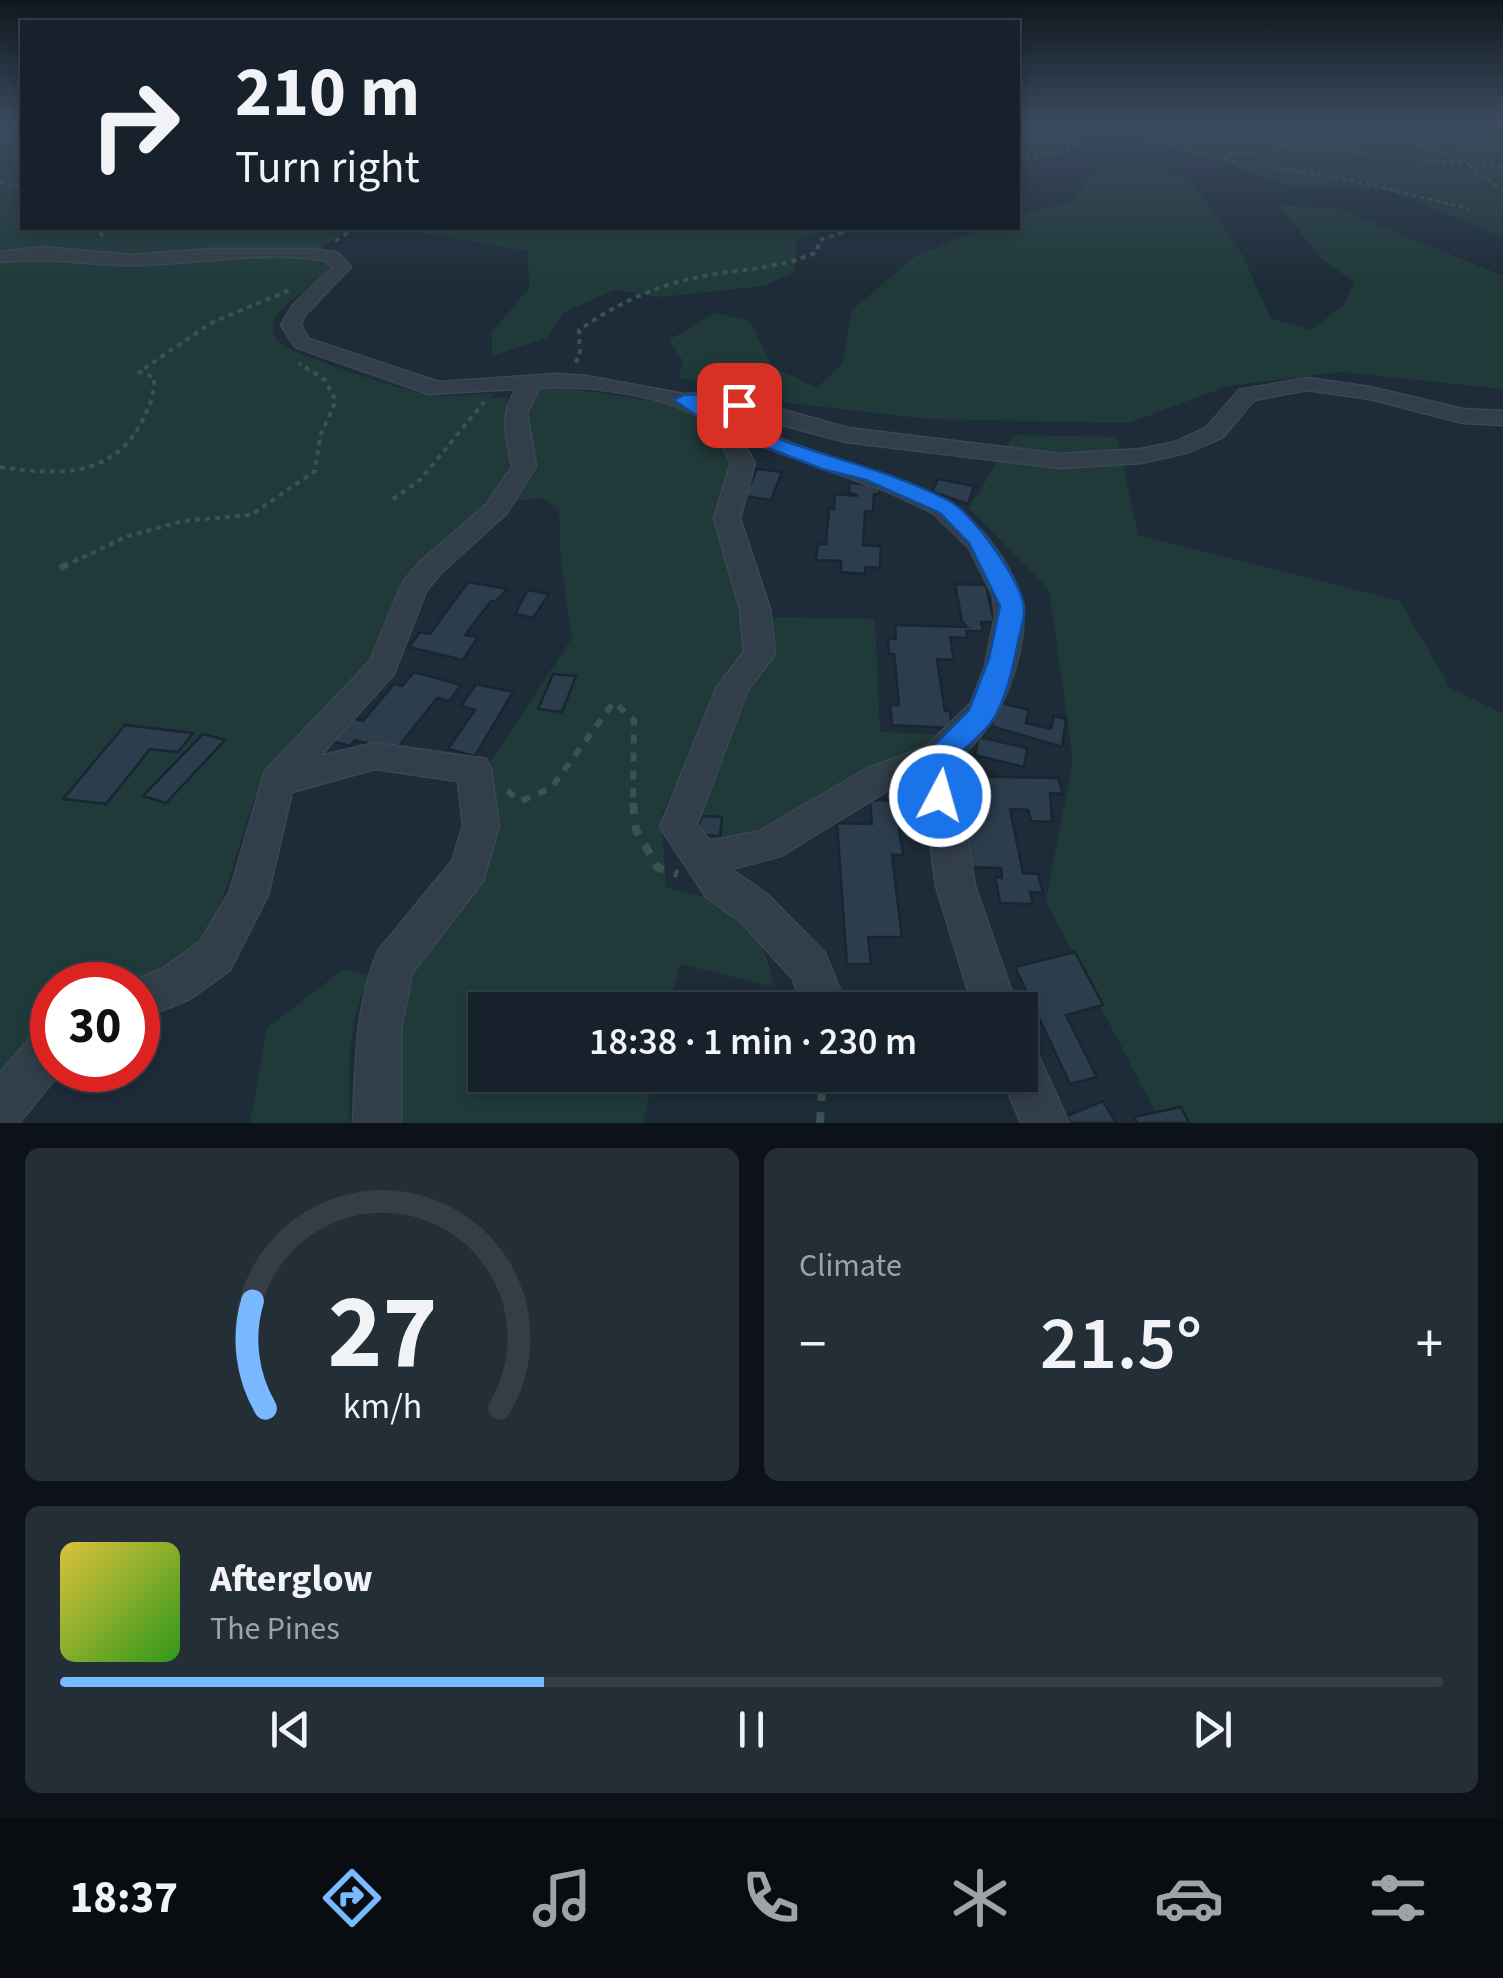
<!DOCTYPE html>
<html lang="en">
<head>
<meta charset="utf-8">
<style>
  :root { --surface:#16212b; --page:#232e37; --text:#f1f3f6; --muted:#9ea3a9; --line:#353e47; --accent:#78b9ff }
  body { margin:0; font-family:"Source Sans 3",sans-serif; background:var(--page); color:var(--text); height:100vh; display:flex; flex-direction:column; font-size:38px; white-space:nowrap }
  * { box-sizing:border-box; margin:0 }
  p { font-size:32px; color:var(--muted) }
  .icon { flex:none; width:55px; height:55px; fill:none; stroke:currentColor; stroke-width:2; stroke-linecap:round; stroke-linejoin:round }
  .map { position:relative; height:1123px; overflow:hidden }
  .panel { display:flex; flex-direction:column; gap:25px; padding:25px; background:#0c1218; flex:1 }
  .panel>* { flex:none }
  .top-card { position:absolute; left:20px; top:20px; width:1000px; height:210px; border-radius:0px; box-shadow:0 5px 15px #0003,0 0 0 2px var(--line); background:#16212b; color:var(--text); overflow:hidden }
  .speed { position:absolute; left:30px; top:962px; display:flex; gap:20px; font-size:50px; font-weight:700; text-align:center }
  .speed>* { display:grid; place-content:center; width:130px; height:130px; border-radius:50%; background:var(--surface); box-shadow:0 5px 15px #0003,0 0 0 2px var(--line); line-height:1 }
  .speed .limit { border:15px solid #d22; background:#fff; color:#111 }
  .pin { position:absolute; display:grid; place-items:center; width:85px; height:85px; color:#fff; margin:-42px; border-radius:20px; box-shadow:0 5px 15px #0006 }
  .me { position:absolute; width:110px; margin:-55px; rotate:6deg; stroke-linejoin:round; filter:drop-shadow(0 0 8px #0008) }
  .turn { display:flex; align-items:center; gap:35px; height:210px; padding:0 50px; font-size:45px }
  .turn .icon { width:130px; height:130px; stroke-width:2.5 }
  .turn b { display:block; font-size:70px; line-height:85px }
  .big { font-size:75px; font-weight:600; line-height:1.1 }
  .panel .card { flex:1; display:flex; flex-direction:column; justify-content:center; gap:15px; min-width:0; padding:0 35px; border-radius:15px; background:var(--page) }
  .panel .dial { align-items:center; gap:0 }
  .dial svg { height:260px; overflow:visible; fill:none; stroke:var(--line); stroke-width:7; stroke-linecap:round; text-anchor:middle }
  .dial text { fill:var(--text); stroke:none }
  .song { display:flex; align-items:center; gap:30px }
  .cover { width:120px; height:120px; border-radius:15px; background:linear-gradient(135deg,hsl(50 70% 55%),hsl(110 70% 35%)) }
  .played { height:10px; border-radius:5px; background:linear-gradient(90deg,var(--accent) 35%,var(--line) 35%) }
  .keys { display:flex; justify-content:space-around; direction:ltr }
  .heat { display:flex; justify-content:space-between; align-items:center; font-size:55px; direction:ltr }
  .panel .tiles { flex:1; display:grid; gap:25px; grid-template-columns:1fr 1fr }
  .card:last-child { grid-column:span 2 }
  .trip { position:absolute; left:468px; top:992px; width:570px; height:100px; border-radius:0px; background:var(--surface); box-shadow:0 5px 15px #0003,0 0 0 2px var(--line); font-weight:600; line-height:100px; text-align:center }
  .tab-bar { display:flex; height:160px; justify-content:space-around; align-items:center; background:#090d11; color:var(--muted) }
  .tab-bar .icon { width:70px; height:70px }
  .tab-bar .on { color:var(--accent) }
  .tab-bar b { font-size:45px; color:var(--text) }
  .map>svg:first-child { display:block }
</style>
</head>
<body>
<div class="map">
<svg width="1503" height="1123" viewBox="0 0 1503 1123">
  <rect width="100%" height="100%" fill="#1e2c39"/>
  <g fill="#203a3a">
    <path d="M0,125H22V228H838L797,240L794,272L764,286L661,297L614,290L563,313L548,337L492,356V332L529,288L528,251L392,228H349L308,257L331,265L328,273L284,307L273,321C273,330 273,337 280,343C293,355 408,392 430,395C449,398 473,394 493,393L489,399L507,397L506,430L512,460L486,507L402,587L365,671L273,771L254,799L211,935L190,961L137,985H52V1031L0,1079Z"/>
    <polygon points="1018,125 1047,125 1071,140 1049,152 1018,158"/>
    <polygon points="1125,125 1488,125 1491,135 1503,137 1503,237 1389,191 1280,184"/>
    <polygon points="1139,162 1191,180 1243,256 1271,319 1311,330 1344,305 1354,282 1323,260 1278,205 1340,209 1503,276 1503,389 1341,372 1228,386 1129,423 928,419 781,402 679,377 683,361 669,340 715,313 750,321 772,366 816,388 842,365 852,310 913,258 982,228 1018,228 1018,216 1072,201 1094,172"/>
    <path d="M566,388L660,402L678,407L710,426L727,453L730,474L720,502L718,532L749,649L704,725L661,815L666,888C737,903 759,914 774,987L680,964L669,1010H485V1075H654L643,1123H382L381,1075L408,970L463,907L483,876L478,780L572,638L561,563L559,509L543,498L510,501L524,401L539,389Z"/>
    <polygon points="1014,435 1117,437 1138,535 1400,601 1450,688 1503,714 1503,1123 1161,1123 1046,901 1073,760 1049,590 969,508"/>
    <polygon points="763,617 875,619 880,732 954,735 840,799 711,851 688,812"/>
    <path d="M344,969L370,976C346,1022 349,1072 349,1123H250L267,1028Z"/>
  </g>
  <g fill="#2c3e4e" stroke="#192530" stroke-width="2.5">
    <polygon points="757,469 782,472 771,500 745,496"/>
    <polygon points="938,479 974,486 968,504 932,492"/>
    <polygon points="849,483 880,485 879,494 874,494 873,512 865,511 863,545 881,546 880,568 865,567 865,574 841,572 841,561 816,560 818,544 826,544 829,508 834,509 835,494 858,496 849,492"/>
    <polygon points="468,582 508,589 496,601 491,601 465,635 478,637 463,660 409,647 420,632 430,634"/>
    <polygon points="955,584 986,585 994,622 981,622 983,631 966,631 968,638 950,637 954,660 937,659 945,711 950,711 952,728 892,725 890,705 899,705 894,654 889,654 888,638 896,639 895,625 967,627 962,621"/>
    <polygon points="528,590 549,594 533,618 515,614"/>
    <polygon points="414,672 461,685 449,701 437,698 395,751 355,740 350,746 328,740 349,717 363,721 394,684 402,686"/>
    <polygon points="553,674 576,676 562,712 538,709"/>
    <polygon points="476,684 513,692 475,756 448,749 475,710 461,706"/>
    <polygon points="998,702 1029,710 1026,723 1051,729 1054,716 1066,719 1062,747 991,726"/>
    <polygon points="125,725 193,733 178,752 150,749 106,804 63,799"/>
    <polygon points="203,734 225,740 166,803 143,796"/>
    <polygon points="979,737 1027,748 1024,767 975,755"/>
    <polygon points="955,776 1058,778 1063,794 1050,793 1052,822 1031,821 1028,810 1010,809 1023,873 1038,874 1043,893 1030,892 1033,904 1000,903 995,877 1002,878 1001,868 970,867"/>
    <polygon points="870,800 903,801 906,821 898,821 903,855 892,855 902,937 868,937 871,964 847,964 837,823 872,824"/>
    <polygon points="701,816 722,817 720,836 698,835"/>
    <polygon points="1075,952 1103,1005 1066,1015 1097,1077 1070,1084 1015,967"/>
    <polygon points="734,1075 783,1075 784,1091 734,1091"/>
    <polygon points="1103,1101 1116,1123 1071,1123 1067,1116"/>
    <polygon points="1181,1107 1189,1123 1137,1123 1134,1117"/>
  </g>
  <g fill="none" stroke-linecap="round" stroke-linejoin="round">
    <g stroke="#3b4753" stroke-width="3">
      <g id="street">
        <path d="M42,247L131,255L213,249H316L338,253L351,267L304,316L301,325L309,339L439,382L557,374L586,376L684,394L716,391L848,428L1060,454L1141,449L1175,442L1207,427L1239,390L1307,378L1370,387L1463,409L1503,411V425L1463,423L1370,399L1307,390L1254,400L1223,437L1190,452L1141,463L1060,468L846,442L707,405C744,424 782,440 820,454C898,481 960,487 1006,564C1022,592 1027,613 1021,644C1011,694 994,728 955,762L975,886L1018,1010H974L936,886L921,777L890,789L781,856L731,869L768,895L825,953L848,1010H804L793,979L740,921L706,897L660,827L717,687L744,652L740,609L714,518L731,463C724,451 717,431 707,423C673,395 582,384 539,388L527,413L536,466L506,514L441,573L426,591L394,674L320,756L375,743L486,759L491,769L499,826L483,881L412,973L401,1029V1123H353C356,1065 355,1005 378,951L452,861L463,826L458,781L375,769L292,792L268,895L230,970L190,999L138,1020V985H123L162,969L200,942L230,891L265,771L370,661L403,582L421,561L487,504L512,466C506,437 499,416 516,389L429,394L295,347L281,325L293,305L333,267L326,261C263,249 196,265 132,265C85,265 49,256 0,262V252ZM741,439L886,491L933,513L969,548L993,596L995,616L985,666L971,703L925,747L866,769L760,831L710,841L697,824L747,691L775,654L770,609L740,518L755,463Z"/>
        <polygon points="52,1025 52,1070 62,1070 19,1123 0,1123 0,1073 36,1031"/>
        <polygon points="1020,1043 1036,1050 1069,1123 1021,1123 1001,1075 1020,1075"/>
      </g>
    </g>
    <g stroke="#385352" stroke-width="2.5" stroke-dasharray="4 4" stroke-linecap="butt">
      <polyline points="1047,125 1073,136 1138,132 1177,149 1233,162 1347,179 1470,209"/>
      <polyline points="1193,125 1291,147 1355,151"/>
      <polyline points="1273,125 1311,142 1407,139 1463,161 1466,148 1496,149 1481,135 1483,125"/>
      <polyline points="1418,125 1466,148"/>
      <polyline points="1375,130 1394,137"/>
      <polyline points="1018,141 1058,143 1071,149"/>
      <polyline points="1222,158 1229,157 1224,154 1249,153 1284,159 1359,154 1503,167"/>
      <polyline points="1018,161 1071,149 1076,144 1073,136"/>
      <polyline points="1469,165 1503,191"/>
      <polyline points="0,182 22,187"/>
      <polyline points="98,228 102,234"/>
      <polyline points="345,234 355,228"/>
      <polyline points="837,234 856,228"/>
    </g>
    <g stroke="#385352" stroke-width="4" stroke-dasharray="5 5" stroke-linecap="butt">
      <polyline points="100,232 105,240"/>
      <polyline points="335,241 349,232"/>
      <path d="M575,362L580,357L579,330C619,302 661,283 709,275C746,269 782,268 817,252L819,240L845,232"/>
      <path d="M0,467C56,475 111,479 141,423C149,408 155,394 154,377L139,372L211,323L292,289"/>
      <polyline points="393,499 420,480 484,402"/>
      <polyline points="73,562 128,536 183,521 251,515 315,471 320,436 336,401 325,380 299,363"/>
    </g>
    <g stroke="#385352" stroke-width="6" stroke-dasharray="9 9" stroke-linecap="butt">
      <polyline points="60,568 78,559"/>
      <polyline points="507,791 521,801 551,788 614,702 634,720 633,805"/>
    </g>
    <g stroke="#385352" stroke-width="8" stroke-dasharray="11 11" stroke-linecap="butt">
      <polyline points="633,803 636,830 658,868 678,874"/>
      <polyline points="820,1123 823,1075"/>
    </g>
    <use href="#street" fill="#323e49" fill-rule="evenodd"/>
  </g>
  <linearGradient id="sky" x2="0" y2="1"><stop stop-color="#10181f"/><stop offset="0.44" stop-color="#3b4b5f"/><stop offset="1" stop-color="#3b4b5f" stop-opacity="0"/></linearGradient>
  <rect width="1503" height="282" fill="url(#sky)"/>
  <path fill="#1a73e8" stroke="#114b97" stroke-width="2.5" d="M716,393L748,405L739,410L703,405C780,451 873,460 951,502C974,515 1022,582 1024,607C1025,616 1021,628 1019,637C1014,663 1006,703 990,724C979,737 964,749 951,761L955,796L950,804L940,808L930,804L925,796L923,757L969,710L989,659L1000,606L969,543L940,513L866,480L822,469L712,426L674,400L684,395Z"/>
</svg>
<div class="speed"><div class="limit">30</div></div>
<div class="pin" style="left:739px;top:405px;background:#d93025"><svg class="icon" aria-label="arrive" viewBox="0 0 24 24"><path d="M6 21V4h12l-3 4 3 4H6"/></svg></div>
<svg class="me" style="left:940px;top:796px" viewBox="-20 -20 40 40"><circle r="17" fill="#1a73e8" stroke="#fff" stroke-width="3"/><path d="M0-11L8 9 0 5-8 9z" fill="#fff"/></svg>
<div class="trip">18:38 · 1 min · 230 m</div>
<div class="top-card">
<div class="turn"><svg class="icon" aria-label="right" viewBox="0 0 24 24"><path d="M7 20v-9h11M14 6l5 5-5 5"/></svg><div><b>210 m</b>Turn right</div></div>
</div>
</div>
<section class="panel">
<div class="tiles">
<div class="card dial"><svg viewBox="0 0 100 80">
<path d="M14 69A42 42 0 1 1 86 69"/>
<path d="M14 69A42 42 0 0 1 10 36" stroke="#78b9ff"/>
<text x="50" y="56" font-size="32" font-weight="700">27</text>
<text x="50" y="72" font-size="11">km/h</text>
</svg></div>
<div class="card"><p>Climate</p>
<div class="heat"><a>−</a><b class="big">21.5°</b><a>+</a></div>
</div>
<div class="card">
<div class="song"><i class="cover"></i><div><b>Afterglow</b><p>The Pines</p></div></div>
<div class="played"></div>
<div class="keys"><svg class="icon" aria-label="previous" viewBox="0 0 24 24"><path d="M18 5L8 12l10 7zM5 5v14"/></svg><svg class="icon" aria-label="pause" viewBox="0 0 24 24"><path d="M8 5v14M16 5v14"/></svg><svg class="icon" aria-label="next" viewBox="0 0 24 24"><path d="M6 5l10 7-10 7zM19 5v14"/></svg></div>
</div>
</div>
</section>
<nav class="tab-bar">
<b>18:37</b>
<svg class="icon on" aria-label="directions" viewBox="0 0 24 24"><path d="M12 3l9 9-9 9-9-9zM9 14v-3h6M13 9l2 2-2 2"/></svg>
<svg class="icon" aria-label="music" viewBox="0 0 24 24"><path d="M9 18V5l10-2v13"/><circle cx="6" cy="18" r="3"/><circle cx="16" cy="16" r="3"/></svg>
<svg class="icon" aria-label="phone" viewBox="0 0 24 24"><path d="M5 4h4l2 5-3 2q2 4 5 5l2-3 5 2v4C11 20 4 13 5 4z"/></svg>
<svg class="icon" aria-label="climate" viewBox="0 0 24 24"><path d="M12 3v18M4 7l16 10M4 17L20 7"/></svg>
<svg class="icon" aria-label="car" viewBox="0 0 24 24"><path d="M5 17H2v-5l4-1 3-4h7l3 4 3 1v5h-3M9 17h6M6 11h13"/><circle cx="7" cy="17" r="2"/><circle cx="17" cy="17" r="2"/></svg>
<svg class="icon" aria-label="filters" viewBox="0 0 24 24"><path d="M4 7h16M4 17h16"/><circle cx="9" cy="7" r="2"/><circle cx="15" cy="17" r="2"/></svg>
</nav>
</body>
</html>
